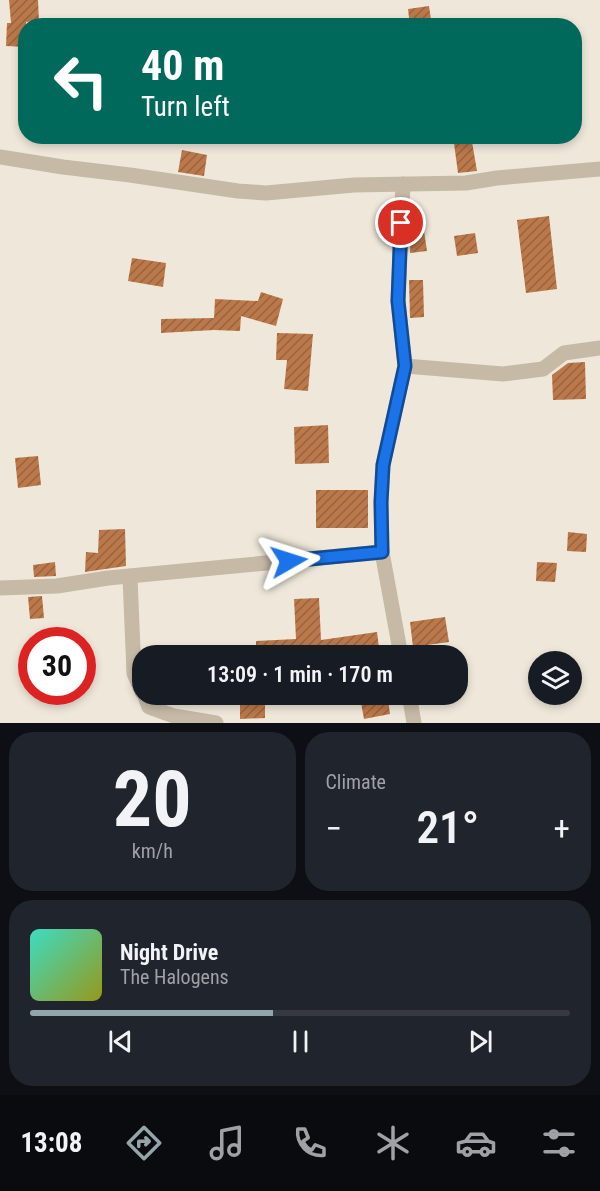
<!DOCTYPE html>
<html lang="en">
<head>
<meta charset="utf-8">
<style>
  :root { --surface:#171b24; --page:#20242c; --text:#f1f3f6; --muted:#9ea1a6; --line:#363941; --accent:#93a5ab }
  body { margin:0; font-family:"Roboto Condensed",sans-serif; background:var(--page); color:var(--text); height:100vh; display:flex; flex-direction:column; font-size:22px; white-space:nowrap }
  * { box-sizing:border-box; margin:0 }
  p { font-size:20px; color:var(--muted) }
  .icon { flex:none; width:33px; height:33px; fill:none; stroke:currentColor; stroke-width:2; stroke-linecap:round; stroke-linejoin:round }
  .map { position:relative; height:723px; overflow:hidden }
  .drawer { display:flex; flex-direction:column; gap:9px; padding:9px; background:#0d0f14; flex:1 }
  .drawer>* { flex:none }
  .hud { position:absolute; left:18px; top:18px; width:564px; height:126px; border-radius:24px; box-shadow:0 3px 9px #0003; background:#00695c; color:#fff; overflow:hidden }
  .tools { position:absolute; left:528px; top:651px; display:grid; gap:12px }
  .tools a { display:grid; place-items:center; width:54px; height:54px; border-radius:50%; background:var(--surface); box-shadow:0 3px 9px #0003; font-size:30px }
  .speed { position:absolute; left:18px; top:627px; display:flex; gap:12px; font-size:30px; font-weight:700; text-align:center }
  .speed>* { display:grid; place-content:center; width:78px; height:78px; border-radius:50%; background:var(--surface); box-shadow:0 3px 9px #0003; line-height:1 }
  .speed .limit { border:9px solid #d22; background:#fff; color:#111 }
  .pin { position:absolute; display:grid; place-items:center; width:51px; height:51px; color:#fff; margin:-26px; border:3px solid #fff; border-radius:50%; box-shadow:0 2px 6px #0007 }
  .me { position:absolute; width:66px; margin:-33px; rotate:84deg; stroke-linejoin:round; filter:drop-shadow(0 0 4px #0008) }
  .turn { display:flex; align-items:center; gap:21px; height:126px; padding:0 24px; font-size:27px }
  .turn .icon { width:78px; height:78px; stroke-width:2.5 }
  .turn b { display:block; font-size:42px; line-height:51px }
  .big { font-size:45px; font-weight:600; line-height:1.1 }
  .drawer .tile { flex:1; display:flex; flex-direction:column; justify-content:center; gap:9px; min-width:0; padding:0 21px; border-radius:24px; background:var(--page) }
  .drawer .dial { align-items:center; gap:0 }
  .dial b { font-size:78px; line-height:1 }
  .song { display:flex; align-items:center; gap:18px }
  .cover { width:72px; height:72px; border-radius:9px; background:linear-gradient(135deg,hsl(170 70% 55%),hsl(60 70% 35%)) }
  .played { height:6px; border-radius:3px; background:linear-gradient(90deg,var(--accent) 45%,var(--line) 45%) }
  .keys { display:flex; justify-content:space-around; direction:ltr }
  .heat { display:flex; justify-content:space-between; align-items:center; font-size:33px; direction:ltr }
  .drawer .tiles { flex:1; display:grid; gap:9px; grid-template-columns:1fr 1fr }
  .tile:last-child { grid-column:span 2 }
  .trip { position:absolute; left:132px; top:645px; width:336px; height:60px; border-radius:24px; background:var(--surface); box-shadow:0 3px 9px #0003; font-weight:600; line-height:60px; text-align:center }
  .tab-bar { display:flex; height:96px; justify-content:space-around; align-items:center; background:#090b0e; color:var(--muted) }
  .tab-bar .icon { width:42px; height:42px }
  .tab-bar .selected { color:var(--accent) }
  .tab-bar b { font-size:27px; color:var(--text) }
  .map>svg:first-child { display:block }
</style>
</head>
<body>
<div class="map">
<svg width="600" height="723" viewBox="0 0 600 723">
  <defs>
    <pattern id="building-hatch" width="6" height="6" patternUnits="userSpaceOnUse" patternTransform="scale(1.5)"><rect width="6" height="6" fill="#bb794b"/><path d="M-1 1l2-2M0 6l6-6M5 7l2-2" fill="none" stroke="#99633e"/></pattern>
  </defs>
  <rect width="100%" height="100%" fill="#efe8da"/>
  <g fill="url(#building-hatch)">
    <polygon points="9,0 38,0 39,21 26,22 26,47 6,46 7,23 11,23"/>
    <polygon points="429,6 432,26 410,26 408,9"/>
    <polygon points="453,136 471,136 477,171 458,173"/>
    <polygon points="182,150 207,155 204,176 178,172"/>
    <polygon points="549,216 557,289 526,293 517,220"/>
    <polygon points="424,231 427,251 410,253 411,233"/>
    <polygon points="475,233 478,253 457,256 454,236"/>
    <polygon points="132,258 166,263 163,287 128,281"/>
    <polygon points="409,280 423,280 424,317 410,318"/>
    <polygon points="261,292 283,299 276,326 241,316 240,331 214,330 161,333 161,319 214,318 215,299 258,301"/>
    <polygon points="277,333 313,334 308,391 284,389 287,360 276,360"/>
    <polygon points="585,362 586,399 553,400 552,375 568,363"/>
    <polygon points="328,425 329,463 295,464 294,427"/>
    <polygon points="38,456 41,485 18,488 15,458"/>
    <rect x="316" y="490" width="52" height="38"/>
    <polygon points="125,529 126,566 85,572 86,552 98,553 99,530"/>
    <polygon points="568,532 587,534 586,552 567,551"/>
    <polygon points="55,562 56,576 34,577 33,565"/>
    <polygon points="537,562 557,563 555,582 536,581"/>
    <polygon points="42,596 44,618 30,619 28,597"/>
    <polygon points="319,598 321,640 377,632 380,656 256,656 256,641 296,639 294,599"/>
    <polygon points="445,617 449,642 413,647 410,622"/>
    <polygon points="388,699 390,714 364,719 361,703"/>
    <polygon points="265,702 265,718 240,719 240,703"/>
  </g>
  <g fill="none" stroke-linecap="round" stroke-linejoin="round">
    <g stroke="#c6baa7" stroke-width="15">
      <polyline points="0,157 63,167 130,175 238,191 266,193 354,185 466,183 497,178 600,169"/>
      <polyline points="405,366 503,374 543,369 564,353 600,348"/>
      <polyline points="382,552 381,502 383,465 405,366 398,301 403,184"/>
      <polyline points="130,577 134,673 142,692"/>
      <polyline points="0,588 57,586 108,578 382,552 401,656"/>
      <polyline points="144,694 149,707 174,716 216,723"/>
      <polyline points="409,694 414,723"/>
    </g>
  </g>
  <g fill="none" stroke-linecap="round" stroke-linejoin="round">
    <g stroke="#114b97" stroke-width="15">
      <polyline id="route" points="289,561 382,552 381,502 383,465 405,366 398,301 401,223"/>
    </g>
    <use href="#route" stroke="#1a73e8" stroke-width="10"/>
  </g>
</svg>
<div class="tools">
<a><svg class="icon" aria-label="layers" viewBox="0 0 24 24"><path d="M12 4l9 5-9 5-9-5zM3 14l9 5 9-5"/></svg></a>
</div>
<div class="speed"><div class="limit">30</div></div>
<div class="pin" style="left:401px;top:223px;background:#d93025"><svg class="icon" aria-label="arrive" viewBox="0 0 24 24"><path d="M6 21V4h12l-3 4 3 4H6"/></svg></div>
<svg class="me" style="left:289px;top:561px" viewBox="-20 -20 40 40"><path d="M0-17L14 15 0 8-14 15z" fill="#1a73e8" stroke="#fff" stroke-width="4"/></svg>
<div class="trip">13:09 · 1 min · 170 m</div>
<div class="hud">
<div class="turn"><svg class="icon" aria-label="left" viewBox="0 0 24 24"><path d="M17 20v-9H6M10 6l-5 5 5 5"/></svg><div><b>40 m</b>Turn left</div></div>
</div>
</div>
<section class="drawer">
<div class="tiles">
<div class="tile dial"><b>20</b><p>km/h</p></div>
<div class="tile"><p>Climate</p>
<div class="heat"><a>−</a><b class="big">21°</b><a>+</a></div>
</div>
<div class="tile">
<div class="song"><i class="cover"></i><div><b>Night Drive</b><p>The Halogens</p></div></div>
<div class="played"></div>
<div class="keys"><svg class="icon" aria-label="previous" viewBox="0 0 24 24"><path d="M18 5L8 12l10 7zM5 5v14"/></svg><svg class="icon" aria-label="pause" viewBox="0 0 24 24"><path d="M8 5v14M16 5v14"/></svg><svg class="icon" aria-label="next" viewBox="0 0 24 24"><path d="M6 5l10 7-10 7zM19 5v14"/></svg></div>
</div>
</div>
</section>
<nav class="tab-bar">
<b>13:08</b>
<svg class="icon selected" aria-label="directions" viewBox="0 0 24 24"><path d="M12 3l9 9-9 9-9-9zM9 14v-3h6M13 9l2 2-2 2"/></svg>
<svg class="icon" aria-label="music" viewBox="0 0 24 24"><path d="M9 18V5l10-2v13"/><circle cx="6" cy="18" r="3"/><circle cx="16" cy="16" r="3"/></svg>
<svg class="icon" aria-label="phone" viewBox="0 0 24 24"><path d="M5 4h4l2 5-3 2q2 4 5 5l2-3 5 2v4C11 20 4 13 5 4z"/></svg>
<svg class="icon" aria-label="climate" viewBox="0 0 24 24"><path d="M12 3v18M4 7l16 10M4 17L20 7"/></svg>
<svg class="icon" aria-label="car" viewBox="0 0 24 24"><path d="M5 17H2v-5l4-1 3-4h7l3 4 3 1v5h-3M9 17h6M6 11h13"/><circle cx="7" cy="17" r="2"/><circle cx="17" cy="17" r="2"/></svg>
<svg class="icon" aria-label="filters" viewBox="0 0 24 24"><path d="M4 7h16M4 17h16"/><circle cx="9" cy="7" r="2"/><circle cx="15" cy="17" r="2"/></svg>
</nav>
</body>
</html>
